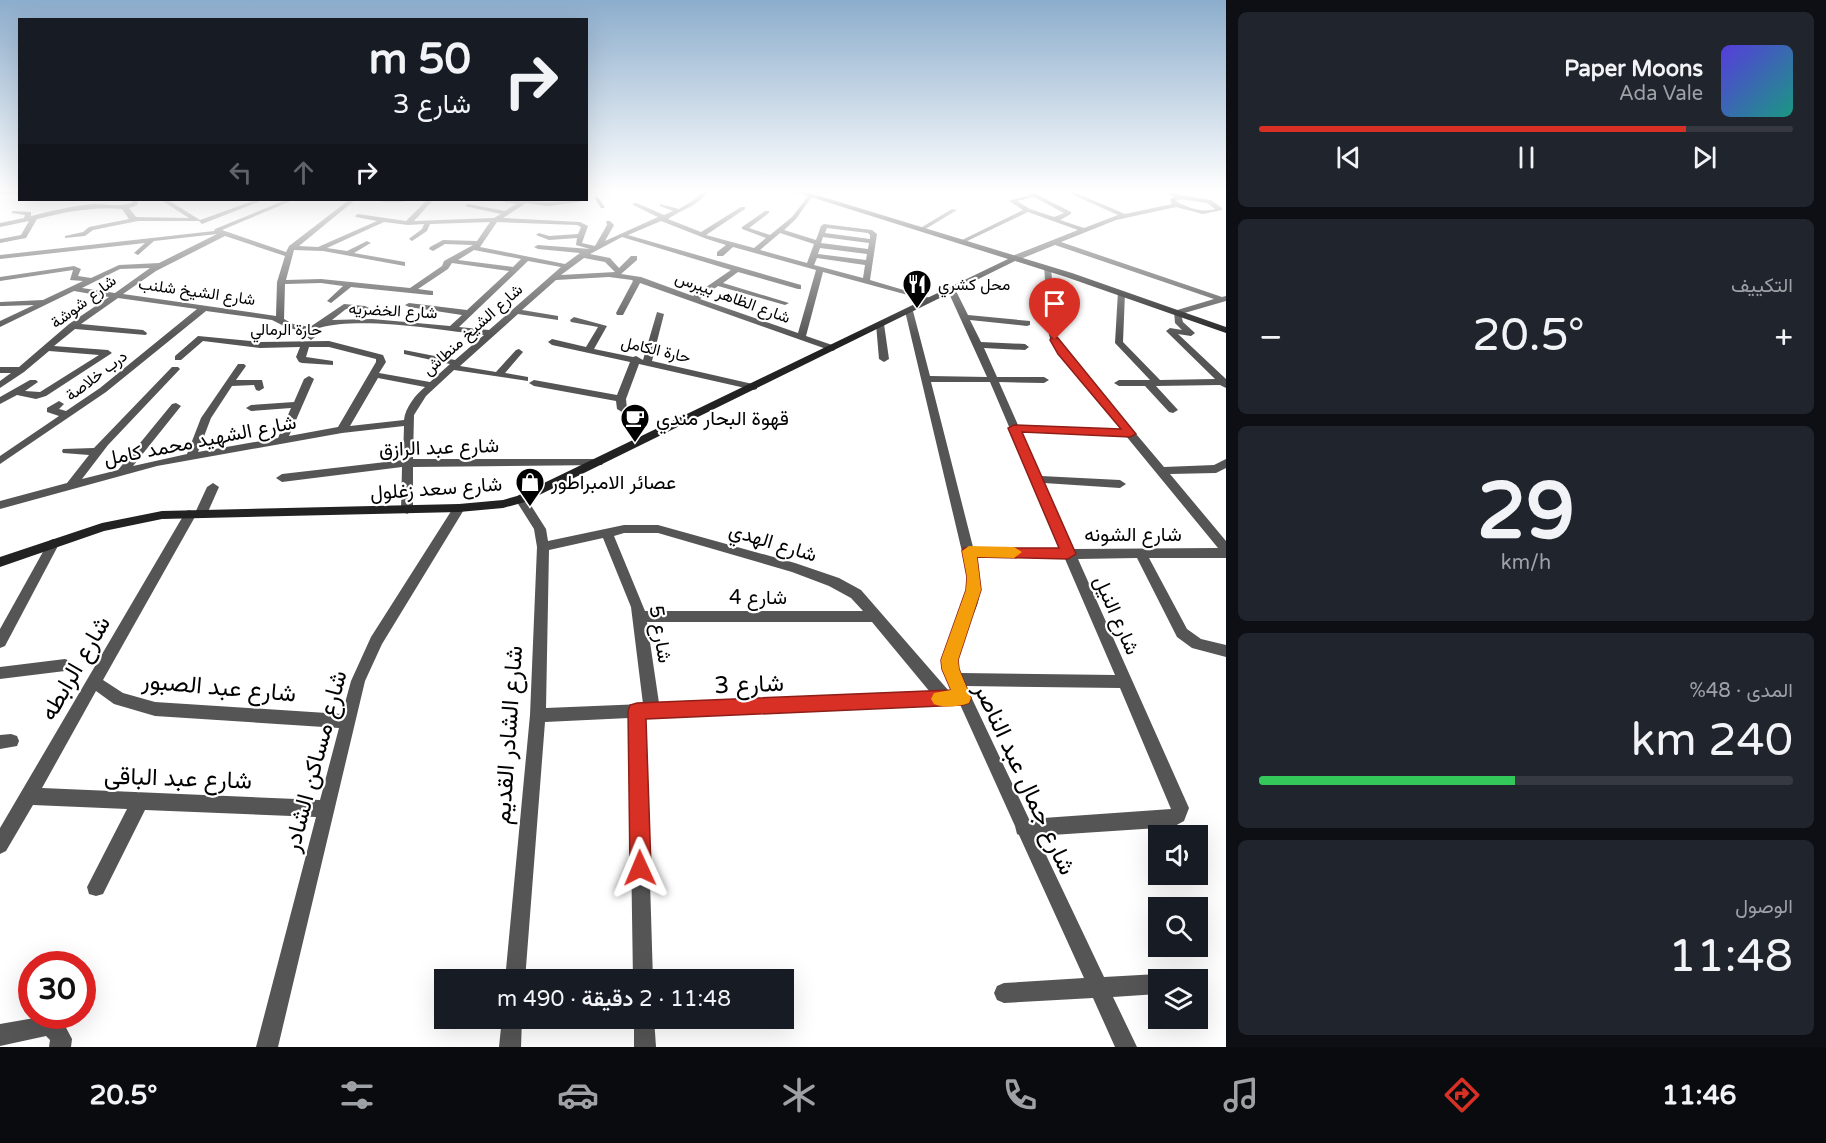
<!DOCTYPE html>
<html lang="ar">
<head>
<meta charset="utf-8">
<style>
  :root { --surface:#171b24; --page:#20242c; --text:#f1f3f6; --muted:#9ea1a6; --line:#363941; --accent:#d93025 }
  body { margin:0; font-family:"Varela Round",Vazirmatn,sans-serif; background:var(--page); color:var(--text); direction:rtl; height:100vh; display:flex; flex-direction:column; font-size:22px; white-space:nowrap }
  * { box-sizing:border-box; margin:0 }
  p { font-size:20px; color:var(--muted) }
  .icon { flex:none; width:33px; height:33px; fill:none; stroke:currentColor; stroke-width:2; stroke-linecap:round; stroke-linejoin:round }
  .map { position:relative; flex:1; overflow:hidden; direction:ltr }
  .side { display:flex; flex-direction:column; gap:12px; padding:12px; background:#0d0f14; width:600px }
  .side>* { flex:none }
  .top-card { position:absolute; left:18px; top:18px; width:570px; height:183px; border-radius:0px; box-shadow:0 6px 24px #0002; direction:rtl; background:#171b24; color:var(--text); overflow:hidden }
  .controls { position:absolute; left:1148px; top:825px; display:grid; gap:12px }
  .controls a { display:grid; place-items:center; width:60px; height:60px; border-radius:0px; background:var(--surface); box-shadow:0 6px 24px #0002; font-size:30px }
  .speed { position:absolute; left:18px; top:951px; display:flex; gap:12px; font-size:30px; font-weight:700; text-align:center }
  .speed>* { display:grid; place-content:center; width:78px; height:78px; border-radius:50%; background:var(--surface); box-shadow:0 6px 24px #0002; line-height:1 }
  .speed .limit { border:9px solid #d22; background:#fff; color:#111 }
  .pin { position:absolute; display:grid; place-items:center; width:51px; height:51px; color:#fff; margin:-62px -26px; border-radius:50% 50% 50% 0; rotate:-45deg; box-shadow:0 0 6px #0007 }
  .pin .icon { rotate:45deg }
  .me { position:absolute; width:66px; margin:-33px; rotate:359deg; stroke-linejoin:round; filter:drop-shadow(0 0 4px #0008) }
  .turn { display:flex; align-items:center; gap:21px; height:126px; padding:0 18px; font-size:27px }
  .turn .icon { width:78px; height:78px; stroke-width:2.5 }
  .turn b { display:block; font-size:42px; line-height:51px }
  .lanes { display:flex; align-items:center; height:57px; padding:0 18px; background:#0003; justify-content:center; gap:30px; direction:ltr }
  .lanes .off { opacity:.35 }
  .big { font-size:45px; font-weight:600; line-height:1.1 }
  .side .widget { flex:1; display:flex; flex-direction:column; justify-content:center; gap:9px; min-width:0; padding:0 21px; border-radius:9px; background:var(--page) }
  .side .dial { align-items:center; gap:0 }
  .dial b { font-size:78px; line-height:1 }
  .song { display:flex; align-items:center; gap:18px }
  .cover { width:72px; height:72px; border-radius:9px; background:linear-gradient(135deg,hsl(250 70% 55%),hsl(170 70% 35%)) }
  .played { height:6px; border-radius:3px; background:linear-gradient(90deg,var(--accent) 80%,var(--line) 80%) }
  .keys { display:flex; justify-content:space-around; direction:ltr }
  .heat { display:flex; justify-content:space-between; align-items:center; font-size:33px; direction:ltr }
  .charge { height:9px; border-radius:4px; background:linear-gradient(90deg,#34c759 48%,var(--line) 0) }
  .trip { position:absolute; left:434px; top:969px; width:360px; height:60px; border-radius:0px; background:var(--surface); box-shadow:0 6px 24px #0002; font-weight:600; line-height:60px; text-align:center; direction:rtl }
  .menu { display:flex; height:96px; justify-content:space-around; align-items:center; background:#090b0e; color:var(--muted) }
  .menu .icon { width:42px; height:42px }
  .menu .current { color:var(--accent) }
  .menu b { font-size:27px; color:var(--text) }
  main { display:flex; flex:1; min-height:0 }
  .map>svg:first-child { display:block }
</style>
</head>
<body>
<main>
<section class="side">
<div class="widget">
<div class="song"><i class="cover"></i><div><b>Paper Moons</b><p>Ada Vale</p></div></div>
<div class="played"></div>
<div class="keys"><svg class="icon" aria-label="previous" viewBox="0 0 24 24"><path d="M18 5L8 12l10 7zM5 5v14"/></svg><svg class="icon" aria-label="pause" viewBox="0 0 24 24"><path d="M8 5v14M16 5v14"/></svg><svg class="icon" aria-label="next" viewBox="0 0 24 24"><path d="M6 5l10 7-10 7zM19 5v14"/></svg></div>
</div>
<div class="widget"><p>التكييف</p>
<div class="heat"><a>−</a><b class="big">20.5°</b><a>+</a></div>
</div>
<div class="widget dial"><b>29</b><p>km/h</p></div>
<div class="widget"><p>المدى · 48%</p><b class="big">240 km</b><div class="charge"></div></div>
<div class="widget"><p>الوصول</p><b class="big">11:48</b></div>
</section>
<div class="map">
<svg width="1226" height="1047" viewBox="0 0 1226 1047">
  <rect width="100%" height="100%" fill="#fff"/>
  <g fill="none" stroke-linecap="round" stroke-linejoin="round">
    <g fill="#555" fill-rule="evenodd">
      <rect x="0" y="190" width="20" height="4"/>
      <path d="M586,190H738L735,192H708C695,208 682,209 668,219L701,232L741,207H745V209L706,235L754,248L766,238L742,229V227L765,211H769V213L749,228L770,235L792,217L809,195H813L796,219L784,230L816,240L821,226L824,224L872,230L877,234L870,280L934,299L930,301L823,272L806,336L835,346V350L832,351L640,283L623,315H617L616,313L633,281L632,280L609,277L556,280L522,310L558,316V320L518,314L460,366L496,372L516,350L519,349L523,352L505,373L528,377V381L454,370L426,396L414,415L413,459H598L603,463L602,465L413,467V510L407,514L401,510L402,467L282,482L276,478L282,474L403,460L404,426L342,433L157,466L0,509V501L67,483L89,455L63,453L62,451L63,449L94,448L172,367H178L180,369L108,445L82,479L118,470L172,404L176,403L181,406L133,466L187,454L201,418L238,364H244L246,366L236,380H262L264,388L259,391L256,390L254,385L232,386L211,418L198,452L278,438L291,408L251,411L246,408L251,405L294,402L304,379L309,376L314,379L289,436L338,427L376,362V359L329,347H309L306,357L333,361V365L302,363L299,362L296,357L300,347L260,348L203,341L181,360H175V356L198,336L260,342L329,341L383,355L386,362L379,373L430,382L450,364L404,354V350L455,360L484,335C439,330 361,316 319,328L315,337L311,340L307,337L309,332L288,328L272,320L206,311L106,392L0,464V456L59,416L47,412V408L59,401L64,404L59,409L66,411L100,388L197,309L118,298L81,324L143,330L147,333L146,335L75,329L54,346L108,350L112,353L46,396L36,399L17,395L0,404V397L30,380H36L38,382L25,391L40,392L99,355L49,351L24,372L0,388V381L11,373H0V367H19L69,324L109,297L74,291L0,327V321L34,305L3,306H0V302L43,300L83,281L70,280L73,270L0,281V277L74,266L81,269L78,276L91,278L119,265L159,263L217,234L154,241L138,255L134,253L145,243L0,259V255L214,231L215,229L286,200H293L222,230L286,252L289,246L349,200H355L299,246L318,247L377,221L356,217L355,216L358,214L406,221L427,200H433L414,221L494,218L501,214L465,206L468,204L505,211L516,204L499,201L498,200H529L547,202L583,200L580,202L547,206L526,203L503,218L580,222L588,226L582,243L595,246L607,225L606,221H610L614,225L605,241L658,217L633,205V203H637L664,215L673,211L660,206V204L679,209L697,198L701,192L586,193ZM661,221L707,239L726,245L717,252V256H723L733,247L816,270L798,333L700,299L718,286L785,305L789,303L723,283L738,272L798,289H801V285L628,235ZM384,222L408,225L424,224L422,229L410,238L409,239L412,241L427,231L430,224L490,222L477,241L443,240L430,247L429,249L433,251L445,244L473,245L444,261L442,266L410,288L321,279L286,280L294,250L323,251L405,266V262L354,253L369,244L371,243L367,241L347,251L327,248ZM497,222L577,225L581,227L578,234L549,236L539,233L536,235L549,240L577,238L576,245L590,249L538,245L534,247L538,249L580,253L565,264L480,247ZM827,228L868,233L870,235V239L825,233ZM780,233L814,244L807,263L760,250ZM225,236L285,256L277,282L276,316L123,294L156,271ZM622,237L731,270L693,296L641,277L621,274L637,260V256H631L619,268L610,258L590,254ZM823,237L869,243L868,249L821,243ZM820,248L867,254L866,260L818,254ZM474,250L521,259L513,267L458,260ZM584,258L605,262L615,272L561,275ZM817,258L865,265L863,278L814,265ZM528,261L561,267L489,330L459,327ZM452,263L509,271L467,310L409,303L405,305L409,307L462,315L450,326L372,319L332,320L346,309L365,310L369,308L365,306L344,304L310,327L293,324L284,319L285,284L321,283L343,286L327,301L331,303L351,287L430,295H433V291L418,289L448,269ZM150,268L115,293L82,288L120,269ZM378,378L425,387C416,394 405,408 404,420L350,426Z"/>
      <path d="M1062,190H1069L1125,214L1172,204L1170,199L1174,197L1160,190H1167L1181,195L1211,200L1222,208V210L1203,214L1176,207L1116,220L1061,242L1222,297L1226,296V301L1181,314L1183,322L1195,333L1191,336L1178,334L1226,379V388L1220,385L1156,386L1178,410L1173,413L1169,412L1145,386H1119L1114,383L1119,380H1150L1115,343L1118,291L1125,293L1123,342L1160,380L1215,379L1166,331L1170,328L1182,330L1175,323L1174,311L1214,299L1055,245L1018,260H1012V256L1078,230L1028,212L963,243L958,242L1023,210L1009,201L1029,195L1027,193L1030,191L1071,212V214L1060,220L1084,228L1118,215ZM1034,197L1064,213L1054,217L1030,209L1017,201ZM1180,199L1207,203L1215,209C1202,213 1188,208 1176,201Z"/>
      <polygon points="594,197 598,197 605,208 601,208"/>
      <path d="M132,200H138L137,205L129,208L136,217L189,218L161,200H168L200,220L256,200H263L202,224L199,221H138L93,230L85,236L65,238V236L83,232L89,227L129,219L122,209C93,206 65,212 37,219L26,238L0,243V239L21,235L29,221L0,227V223L24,218L25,215L12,213V211L31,212V216C51,211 72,206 93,204C106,204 120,207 132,203Z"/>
      <polygon points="379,200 407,200 404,202 382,202"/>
      <polygon points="952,209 957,210 922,231 917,230"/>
      <path d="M1044,266L1051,268L1057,335L1061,345L1164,467L1214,465L1226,459V468L1216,473L1170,474L1226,541V558H1149L1187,629L1201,639L1226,645V657L1192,648L1177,637L1137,558L1078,559L1189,808L1184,821L1173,827L1037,836L1104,977L1158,974L1165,977L1166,980H1158V994L1113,997L1137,1047H1115L1093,998L1004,1003L997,1000L994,993L997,986L1004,983L1084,978L1019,835L1017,834L1015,826L944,669V652L964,602L968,577L905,311L909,309L913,311L930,376L987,377L947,289L948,287H954L968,315L1030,321V325L1027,326L970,320L981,342L1025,344L1029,347L1025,350L984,348L997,377H1044L1049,380L1044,383L999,382L1018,425L1121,429L1053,346L1049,335ZM931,382H990L1061,549L973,547ZM1021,431L1126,436L1218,548L1073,549L1044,483L1120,488L1126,484L1120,480L1041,476ZM975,556L1065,559L1115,675L960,673C950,649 972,624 978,602C982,586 979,571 975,556ZM966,686L1120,688L1171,809L1029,819Z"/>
      <polygon points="657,312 664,314 652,361 757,385 757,389 754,390 639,364 626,399 627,409 622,412 617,409 616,401 534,386 529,383 534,380 617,395 630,362 552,345 548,342 552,339 586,347 598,327 571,322 570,320 574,317 607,326 594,349 633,357 636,356 643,360"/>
      <polygon points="880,321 884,324 889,359 884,362 879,359 876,324"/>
      <path d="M213,483L219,487L207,514L201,518L196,515L103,680L123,693L155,702L342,714L351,681L371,637L455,505L459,504L465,508L382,644L365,681L278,1047H256L316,817L145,810L103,894L96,896L89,894L87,887L127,809L33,805L6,851L0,854V828L186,511L190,510L195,513L207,487ZM96,691L114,704L155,716L339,728L320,800L42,788Z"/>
      <path d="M521,495L525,496L546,529L548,541L624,525H658L795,563L839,578L861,590L955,698L952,703L947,705L645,717L653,980H633L629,718L545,722L525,980H505L530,715L537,547L534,529L515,499ZM624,533H658L792,572L829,586L851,598L863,611H645L614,536ZM603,538L631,607L643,704L546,708L549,550ZM647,622H872L930,692L659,703Z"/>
      <polygon points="53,539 57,541 59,544 5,646 0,648 0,629 49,541"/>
      <polygon points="65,659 70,661 72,665 70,669 65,671 0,679 0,667"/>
      <polygon points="11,734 17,736 19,741 17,746 0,749 0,735"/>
      <polygon points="46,1016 63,1022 72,1039 71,1047 49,1047 50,1040 46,1036 0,1046 0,1024"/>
      <polygon points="502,1018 522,1018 521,1047 499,1047"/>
      <polygon points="634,1018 654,1018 656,1047 634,1047"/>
    </g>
    <polygon fill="#222" fill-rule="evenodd" points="775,190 878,190 875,192 810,193 1072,273 1226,327 1226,333 1066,277 1015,261 525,502 503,508 459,512 162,519 104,531 0,567 0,557 102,523 162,511 459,504 503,500 517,496 1008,259 798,193"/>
  </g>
  <linearGradient id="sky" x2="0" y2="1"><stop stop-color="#8cadcc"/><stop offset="0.57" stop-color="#fff"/><stop offset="1" stop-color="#fff" stop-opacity="0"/></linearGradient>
  <rect width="1226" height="336" fill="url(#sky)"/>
  <polygon fill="#d93025" stroke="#8d1f18" stroke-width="1.5" points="1051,338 1058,338 1136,434 1130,437 1022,432 1076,554 1068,559 977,557 981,590 958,660 959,669 971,698 969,703 963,705 646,719 651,868 648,875 640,878 633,875 630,868 628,711 630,705 637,703 951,690 942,669 941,660 966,590 967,577 962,551 964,548 1059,548 1008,428 1014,425 1121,429 1058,354 1050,340"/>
  <path fill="#f59e0b" d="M969,546L1014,547L1022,552L1014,558L977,557L981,590L958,660L959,669L971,698L969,703C959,707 944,708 934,704L931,699L934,693L951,690L942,669L941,660L966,590L967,577L962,551Z"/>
  <defs>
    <g id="restaurant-pin" transform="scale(1.5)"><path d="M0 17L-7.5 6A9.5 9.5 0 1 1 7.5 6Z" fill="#000" stroke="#fff"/><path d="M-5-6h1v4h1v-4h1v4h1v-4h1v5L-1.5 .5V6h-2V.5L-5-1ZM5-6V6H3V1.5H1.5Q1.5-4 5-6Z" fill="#fff"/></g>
    <g id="cafe-pin" transform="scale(1.5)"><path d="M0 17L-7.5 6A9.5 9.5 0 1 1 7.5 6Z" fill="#000" stroke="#fff"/><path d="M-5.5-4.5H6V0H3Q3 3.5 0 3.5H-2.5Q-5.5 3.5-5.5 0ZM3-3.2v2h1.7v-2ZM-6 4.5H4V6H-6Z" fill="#fff"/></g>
    <g id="shop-pin" transform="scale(1.5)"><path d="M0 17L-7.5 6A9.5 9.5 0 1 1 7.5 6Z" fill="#000" stroke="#fff"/><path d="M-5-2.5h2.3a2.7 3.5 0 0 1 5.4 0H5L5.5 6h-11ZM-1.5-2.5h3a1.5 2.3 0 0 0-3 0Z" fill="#fff"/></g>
  </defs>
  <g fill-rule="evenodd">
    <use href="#restaurant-pin" x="917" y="284"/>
    <use href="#cafe-pin" x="635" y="418"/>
    <use href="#shop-pin" x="530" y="482"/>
  </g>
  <g text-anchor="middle" stroke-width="4.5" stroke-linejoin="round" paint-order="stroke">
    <g font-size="16" fill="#000" stroke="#fff" text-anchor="start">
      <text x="938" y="290">محل كشري</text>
    </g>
    <g font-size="16" fill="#000" stroke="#fff">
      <text transform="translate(197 291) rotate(8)" y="6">شارع الشيخ شلنب</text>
      <text transform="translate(733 297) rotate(20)" y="6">شارع الظاهر بيبرس</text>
      <text transform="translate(83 301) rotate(-37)" y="6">شارع شوشة</text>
      <text transform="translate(393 310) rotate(3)" y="6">شارع الخضريه</text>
      <text x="286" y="335">حارة الرمالي</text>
      <text transform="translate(472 329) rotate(-42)" y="6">شارع الشيخ منطاش</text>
      <text transform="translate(656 349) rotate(13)" y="6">حارة الكامل</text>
      <text transform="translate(96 375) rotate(-37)" y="6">درب خلاصة</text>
    </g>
    <g font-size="20" fill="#000" stroke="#fff" text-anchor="start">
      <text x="656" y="425">قهوة البحار مندي</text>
      <text x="551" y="489">عصائر الامبراطور</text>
    </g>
    <g font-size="20" fill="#000" stroke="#fff">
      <text transform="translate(200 440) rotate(-11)" y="7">شارع الشهيد محمد كامل</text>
      <text transform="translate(439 447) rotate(-2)" y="7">شارع عبد الرازق</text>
      <text transform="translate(436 488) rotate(-4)" y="7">شارع سعد زغلول</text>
      <text x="1133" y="541">شارع الشونه</text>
      <text transform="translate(773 542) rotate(17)" y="7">شارع الهدي</text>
      <text x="758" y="604">شارع 4</text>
      <text transform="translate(1117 615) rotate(66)" y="7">شارع النيل</text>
      <text transform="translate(661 634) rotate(81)" y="7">شارع 5</text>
    </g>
    <g font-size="24" fill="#000" stroke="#fff">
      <text transform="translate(75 668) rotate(-60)" y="8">شارع الرابطه</text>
      <text transform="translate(749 684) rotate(-2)" y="8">شارع 3</text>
      <text transform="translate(219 687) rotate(5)" y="8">شارع عبد الصبور</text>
      <text transform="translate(508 735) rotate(-86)" y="8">شارع الشادر القديم</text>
      <text transform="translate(315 761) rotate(-75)" y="8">شارع مساكن الشادر</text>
      <text transform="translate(178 778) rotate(2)" y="8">شارع عبد الباقى</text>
      <text transform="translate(1025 779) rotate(65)" y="8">شارع جمال عبد الناصر</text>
    </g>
  </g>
</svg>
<div class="controls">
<a><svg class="icon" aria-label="sound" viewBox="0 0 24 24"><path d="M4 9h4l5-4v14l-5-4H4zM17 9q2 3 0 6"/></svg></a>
<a><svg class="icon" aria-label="search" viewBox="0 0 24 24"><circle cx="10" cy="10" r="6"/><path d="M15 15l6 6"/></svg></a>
<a><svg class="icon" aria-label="layers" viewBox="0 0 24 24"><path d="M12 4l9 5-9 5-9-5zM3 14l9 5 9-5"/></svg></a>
</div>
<div class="speed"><div class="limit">30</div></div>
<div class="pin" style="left:1055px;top:340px;background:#d93025"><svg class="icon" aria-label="arrive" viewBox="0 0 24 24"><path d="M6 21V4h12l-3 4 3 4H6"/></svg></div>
<svg class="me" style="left:640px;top:868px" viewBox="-20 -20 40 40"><path d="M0-17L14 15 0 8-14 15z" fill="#d93025" stroke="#fff" stroke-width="4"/></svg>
<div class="trip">11:48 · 2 دقيقة · 490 m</div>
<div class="top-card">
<div class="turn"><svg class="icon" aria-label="right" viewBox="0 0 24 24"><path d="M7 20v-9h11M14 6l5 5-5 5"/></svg><div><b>50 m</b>شارع 3</div></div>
<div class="lanes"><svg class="icon off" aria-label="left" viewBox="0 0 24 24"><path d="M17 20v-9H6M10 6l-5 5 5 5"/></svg><svg class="icon off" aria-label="ahead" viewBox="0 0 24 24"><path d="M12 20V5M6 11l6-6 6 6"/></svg><svg class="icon" aria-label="right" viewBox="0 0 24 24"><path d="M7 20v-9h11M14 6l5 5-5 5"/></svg></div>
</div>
</div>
</main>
<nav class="menu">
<b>11:46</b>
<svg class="icon current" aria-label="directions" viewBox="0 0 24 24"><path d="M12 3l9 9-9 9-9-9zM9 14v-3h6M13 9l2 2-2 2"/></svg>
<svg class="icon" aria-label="music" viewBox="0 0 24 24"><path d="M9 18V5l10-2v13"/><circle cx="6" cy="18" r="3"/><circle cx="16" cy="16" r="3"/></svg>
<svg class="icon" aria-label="phone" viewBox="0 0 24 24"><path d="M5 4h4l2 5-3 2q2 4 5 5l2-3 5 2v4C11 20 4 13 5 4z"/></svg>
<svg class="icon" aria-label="climate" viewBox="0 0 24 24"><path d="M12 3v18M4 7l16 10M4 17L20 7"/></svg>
<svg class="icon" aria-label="car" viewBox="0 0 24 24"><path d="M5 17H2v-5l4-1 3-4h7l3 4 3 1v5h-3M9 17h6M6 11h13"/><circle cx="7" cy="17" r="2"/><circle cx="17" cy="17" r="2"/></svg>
<svg class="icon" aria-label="filters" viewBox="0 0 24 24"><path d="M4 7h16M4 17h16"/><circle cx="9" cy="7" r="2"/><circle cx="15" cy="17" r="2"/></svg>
<b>20.5°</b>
</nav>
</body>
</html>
